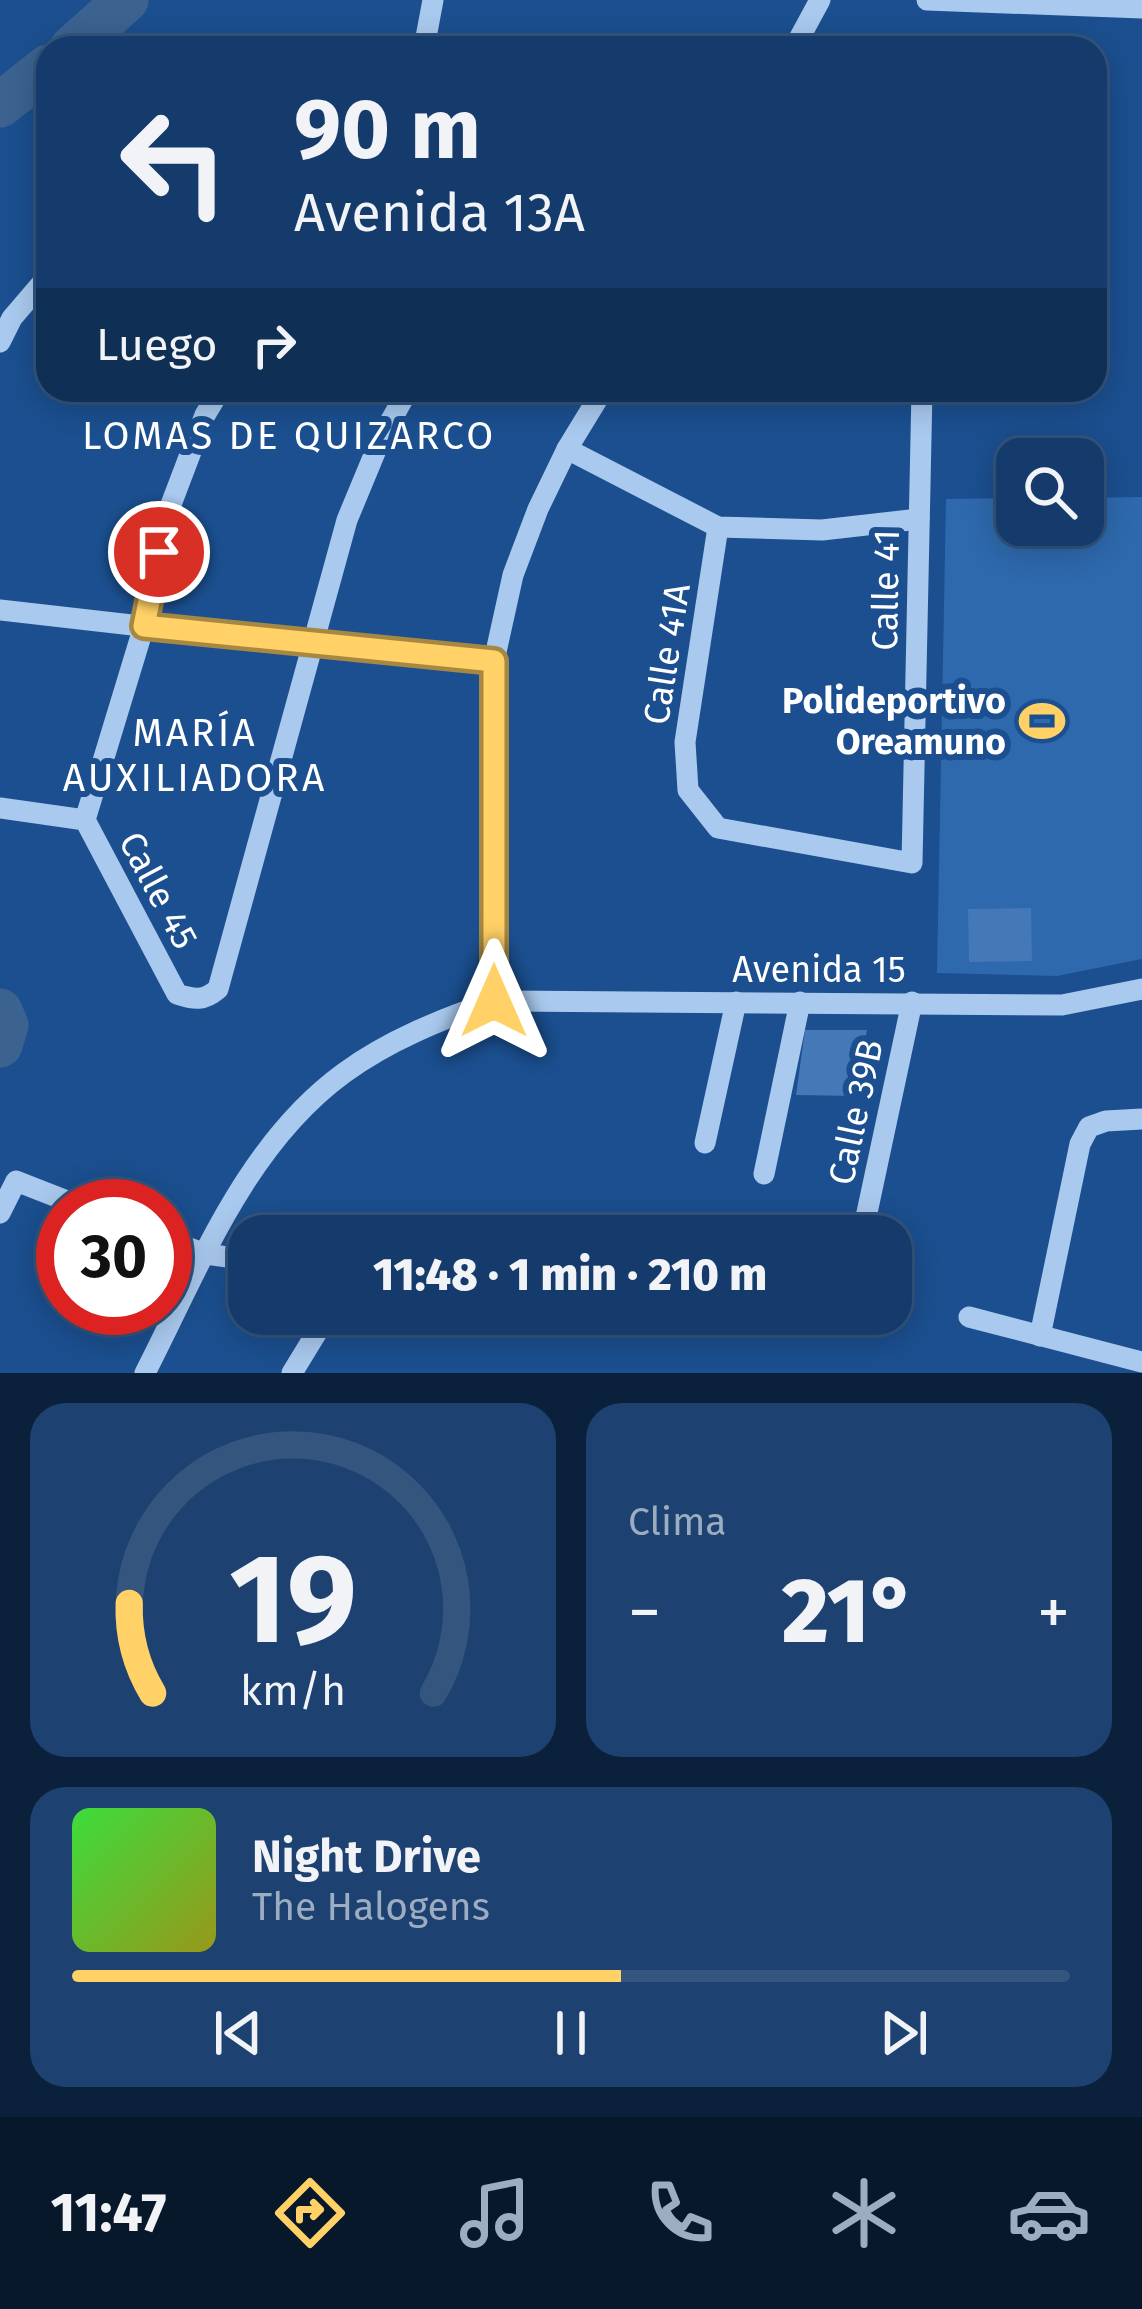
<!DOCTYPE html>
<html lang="es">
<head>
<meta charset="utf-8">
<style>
  :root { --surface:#143b6b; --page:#1d4271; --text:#f1f3f6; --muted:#9dadc1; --line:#33557e; --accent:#ffd166 }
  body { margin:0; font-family:"Fira Sans",sans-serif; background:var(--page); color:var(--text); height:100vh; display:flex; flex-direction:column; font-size:45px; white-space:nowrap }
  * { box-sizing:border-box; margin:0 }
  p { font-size:39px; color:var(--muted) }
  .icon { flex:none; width:66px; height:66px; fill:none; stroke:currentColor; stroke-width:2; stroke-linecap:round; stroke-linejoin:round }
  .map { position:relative; height:1373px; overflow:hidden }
  .details { display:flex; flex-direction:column; gap:30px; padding:30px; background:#0b203b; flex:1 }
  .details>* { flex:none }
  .guide { position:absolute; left:36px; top:36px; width:1071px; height:366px; border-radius:36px; box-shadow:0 6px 30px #0003,0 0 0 3px var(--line); background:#143b6b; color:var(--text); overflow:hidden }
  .buttons { position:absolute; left:996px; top:438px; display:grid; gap:24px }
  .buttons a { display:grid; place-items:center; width:108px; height:108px; border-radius:24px; background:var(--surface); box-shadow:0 6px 30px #0003,0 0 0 3px var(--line); font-size:60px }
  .speed { position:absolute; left:36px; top:1179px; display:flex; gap:24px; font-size:60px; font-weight:700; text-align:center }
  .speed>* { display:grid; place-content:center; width:156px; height:156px; border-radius:50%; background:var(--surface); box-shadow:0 6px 30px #0003,0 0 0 3px var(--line); line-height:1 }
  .speed .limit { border:18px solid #d22; background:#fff; color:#111 }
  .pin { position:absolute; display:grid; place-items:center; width:102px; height:102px; color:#fff; margin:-51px; border:6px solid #fff; border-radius:50%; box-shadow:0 3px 12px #0007 }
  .me { position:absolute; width:132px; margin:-66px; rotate:0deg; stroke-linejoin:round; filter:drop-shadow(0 0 9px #0008) }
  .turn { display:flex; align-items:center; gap:42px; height:252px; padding:0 60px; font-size:54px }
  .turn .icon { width:156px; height:156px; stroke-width:2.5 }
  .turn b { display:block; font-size:84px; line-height:102px }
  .then { display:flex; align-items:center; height:114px; padding:0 60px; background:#0003; gap:24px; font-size:45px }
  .big { font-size:90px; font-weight:800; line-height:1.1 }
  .details .tile { flex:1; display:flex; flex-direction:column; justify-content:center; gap:18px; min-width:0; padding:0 42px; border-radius:36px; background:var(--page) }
  .details .dial { align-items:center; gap:0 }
  .dial svg { height:312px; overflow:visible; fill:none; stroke:var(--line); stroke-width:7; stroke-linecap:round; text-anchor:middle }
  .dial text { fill:var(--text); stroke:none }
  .song { display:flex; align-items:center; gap:36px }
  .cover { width:144px; height:144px; border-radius:18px; background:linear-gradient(135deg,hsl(120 70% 55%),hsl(60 70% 35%)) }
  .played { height:12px; border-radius:6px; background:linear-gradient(90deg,var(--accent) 55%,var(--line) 55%) }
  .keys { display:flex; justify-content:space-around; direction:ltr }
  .heat { display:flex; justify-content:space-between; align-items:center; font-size:66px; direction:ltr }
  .details .tiles { flex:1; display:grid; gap:30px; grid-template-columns:1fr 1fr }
  .tile:last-child { grid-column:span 2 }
  .trip { position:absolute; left:228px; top:1215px; width:684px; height:120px; border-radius:36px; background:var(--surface); box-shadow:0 6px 30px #0003,0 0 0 3px var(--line); font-weight:800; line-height:120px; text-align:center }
  .menu { display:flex; height:192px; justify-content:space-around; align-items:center; background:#08182b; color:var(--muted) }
  .menu .icon { width:84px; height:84px }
  .menu .selected { color:var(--accent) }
  .menu b { font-size:54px; color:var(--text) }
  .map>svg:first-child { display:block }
</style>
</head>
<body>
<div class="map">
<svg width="1142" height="1373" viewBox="0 0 1142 1373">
  <rect width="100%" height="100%" fill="#1b4f8f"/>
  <polygon fill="#2e69ad" points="1142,497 1142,959 1057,976 937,973 946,499 1017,498 1017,525 1083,525 1083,498"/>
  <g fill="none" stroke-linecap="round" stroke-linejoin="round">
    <g stroke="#3c6290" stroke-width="45">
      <polyline points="72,48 126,0"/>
      <polyline points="0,105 48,67"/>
      <polyline points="0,1011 6,1025 0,1045"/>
    </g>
  </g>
  <g fill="#4478b7">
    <polygon points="1031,908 1032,961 969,962 968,909"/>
    <polygon points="805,1030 867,1030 856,1096 796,1095"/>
  </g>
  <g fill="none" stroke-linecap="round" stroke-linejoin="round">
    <g stroke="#a9c9ee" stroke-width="21">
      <polyline points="927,0 1142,8"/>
      <polyline points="424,48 433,0"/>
      <polyline points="794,48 820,0"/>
      <polyline points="0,342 12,318 48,276"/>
      <path d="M220,390L205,415L167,515L144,626L85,820L177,994C195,1000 204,1001 218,989L347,520L381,438L408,390"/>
      <polyline points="567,449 718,527 822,530 919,519"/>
      <polyline points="718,527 685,742 688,790 718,828 912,863 922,390"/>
      <polyline points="0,610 316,646 494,661"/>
      <polyline points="0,808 85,820"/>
      <polyline points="494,1001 494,661 513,575 538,509 567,449 603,390"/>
      <polyline points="705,1143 736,1002"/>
      <polyline points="764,1174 800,1002"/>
      <polyline points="0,1213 16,1181 80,1206"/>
      <polyline points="862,1236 912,1002"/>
      <polyline points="165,1239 206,1254 249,1260"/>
      <polyline points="969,1317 1142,1362"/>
      <polyline points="1040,1336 1080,1144 1089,1127 1106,1121 1142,1119"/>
      <path d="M145,1373C199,1268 245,1145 344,1073C389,1040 442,1019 494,1001L1062,1005L1142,989"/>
      <polyline points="292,1373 328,1314"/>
    </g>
  </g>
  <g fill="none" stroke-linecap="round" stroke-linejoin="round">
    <g stroke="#a68842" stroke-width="30">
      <polyline id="route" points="159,552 144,626 494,661 494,1001"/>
    </g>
    <use href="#route" stroke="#ffd166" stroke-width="21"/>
  </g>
  <defs>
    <g id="stadium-bare" transform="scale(3.6)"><path d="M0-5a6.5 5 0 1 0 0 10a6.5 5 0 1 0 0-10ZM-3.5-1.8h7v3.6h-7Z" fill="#ffd166" stroke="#1b4f8f" stroke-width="2.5" paint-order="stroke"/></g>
  </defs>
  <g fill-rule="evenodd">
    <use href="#stadium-bare" x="1042" y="721"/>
  </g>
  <g text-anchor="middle" stroke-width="12" stroke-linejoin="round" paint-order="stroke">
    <g font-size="36" fill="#fff" stroke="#1b4f8f">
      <text transform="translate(885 590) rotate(-89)" y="13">Calle 41</text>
      <text transform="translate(666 654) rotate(-81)" y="13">Calle 41A</text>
      <text transform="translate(159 890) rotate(62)" y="13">Calle 45</text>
      <text x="819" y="982">Avenida 15</text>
      <text transform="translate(855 1112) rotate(-78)" y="13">Calle 39B</text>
    </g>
    <g font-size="36" font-weight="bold" fill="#fff" stroke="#1b4f8f" text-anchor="end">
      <text x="1006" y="713">Polideportivo<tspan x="1006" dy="41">Oreamuno</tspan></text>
    </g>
    <g font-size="39" letter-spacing="3" fill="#fff" stroke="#1b4f8f">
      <text x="289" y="449">LOMAS DE QUIZARCO</text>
      <text x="195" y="746">MARÍA<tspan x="195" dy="45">AUXILIADORA</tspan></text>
    </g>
  </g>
</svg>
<div class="buttons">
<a><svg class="icon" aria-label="search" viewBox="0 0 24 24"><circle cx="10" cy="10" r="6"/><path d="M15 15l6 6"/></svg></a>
</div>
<div class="speed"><div class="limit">30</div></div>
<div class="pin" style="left:159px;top:552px;background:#d93025"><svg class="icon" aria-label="arrive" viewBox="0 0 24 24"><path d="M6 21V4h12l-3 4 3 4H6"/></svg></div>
<svg class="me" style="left:494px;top:1001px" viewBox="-20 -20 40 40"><path d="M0-17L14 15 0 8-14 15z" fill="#ffd166" stroke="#fff" stroke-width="4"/></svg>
<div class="trip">11:48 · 1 min · 210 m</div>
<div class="guide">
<div class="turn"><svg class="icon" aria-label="left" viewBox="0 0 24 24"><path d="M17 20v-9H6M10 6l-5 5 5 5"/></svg><div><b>90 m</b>Avenida 13A</div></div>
<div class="then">Luego<svg class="icon" aria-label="right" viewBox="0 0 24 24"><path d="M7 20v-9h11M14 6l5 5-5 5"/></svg></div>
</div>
</div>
<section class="details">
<div class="tiles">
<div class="tile dial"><svg viewBox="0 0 100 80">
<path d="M14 69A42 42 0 1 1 86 69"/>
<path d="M14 69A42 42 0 0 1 8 46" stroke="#ffd166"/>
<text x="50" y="56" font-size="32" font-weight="700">19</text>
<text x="50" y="72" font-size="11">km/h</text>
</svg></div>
<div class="tile"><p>Clima</p>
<div class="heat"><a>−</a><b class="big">21°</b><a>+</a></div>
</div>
<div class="tile">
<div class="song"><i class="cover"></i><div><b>Night Drive</b><p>The Halogens</p></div></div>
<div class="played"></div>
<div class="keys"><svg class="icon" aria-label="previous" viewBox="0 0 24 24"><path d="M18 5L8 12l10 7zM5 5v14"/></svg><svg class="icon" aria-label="pause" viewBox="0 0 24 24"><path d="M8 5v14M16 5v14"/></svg><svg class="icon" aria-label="next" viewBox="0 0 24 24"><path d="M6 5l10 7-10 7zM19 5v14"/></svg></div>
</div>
</div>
</section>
<nav class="menu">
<b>11:47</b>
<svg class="icon selected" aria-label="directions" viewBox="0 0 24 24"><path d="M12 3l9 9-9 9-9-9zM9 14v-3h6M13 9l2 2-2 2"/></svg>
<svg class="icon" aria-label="music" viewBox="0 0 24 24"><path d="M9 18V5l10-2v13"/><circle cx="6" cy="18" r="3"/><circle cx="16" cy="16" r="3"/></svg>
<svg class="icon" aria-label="phone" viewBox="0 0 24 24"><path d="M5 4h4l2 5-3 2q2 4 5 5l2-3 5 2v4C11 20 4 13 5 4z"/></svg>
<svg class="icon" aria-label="climate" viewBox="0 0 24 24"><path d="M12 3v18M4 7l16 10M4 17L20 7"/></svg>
<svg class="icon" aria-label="car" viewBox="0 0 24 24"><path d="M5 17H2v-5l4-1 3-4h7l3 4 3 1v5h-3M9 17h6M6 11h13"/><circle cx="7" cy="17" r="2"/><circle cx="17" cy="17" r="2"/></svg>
</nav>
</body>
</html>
